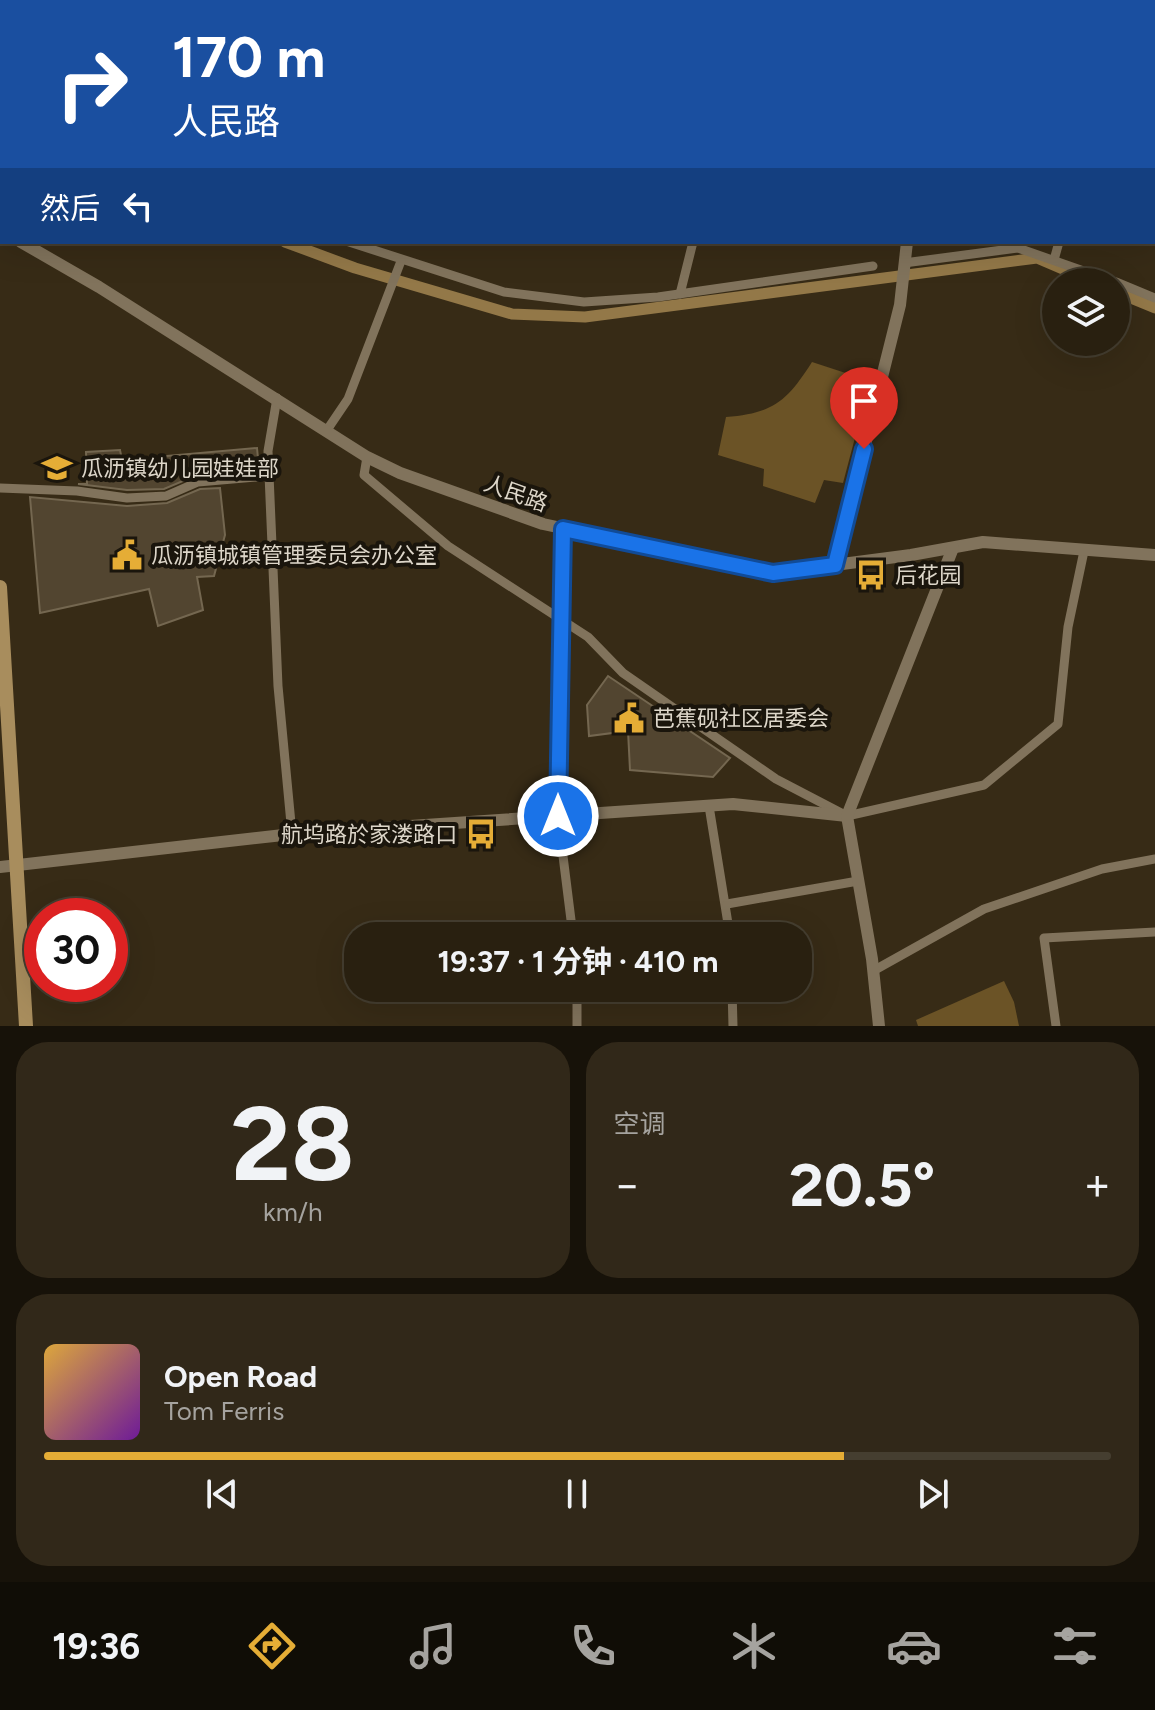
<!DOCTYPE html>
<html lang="zh">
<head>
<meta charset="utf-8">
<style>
  :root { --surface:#292010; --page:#312819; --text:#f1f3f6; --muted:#a5a39f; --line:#453e30; --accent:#e5ad36 }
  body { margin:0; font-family:Figtree,"Noto Sans SC",sans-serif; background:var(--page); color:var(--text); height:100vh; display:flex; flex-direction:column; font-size:30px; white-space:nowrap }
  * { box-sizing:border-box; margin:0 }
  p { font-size:26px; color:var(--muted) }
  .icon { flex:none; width:44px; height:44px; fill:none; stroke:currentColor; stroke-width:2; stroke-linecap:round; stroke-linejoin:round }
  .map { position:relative; height:1026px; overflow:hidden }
  .side { display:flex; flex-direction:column; gap:16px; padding:16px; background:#171209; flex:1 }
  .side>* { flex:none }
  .hud { position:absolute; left:0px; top:0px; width:1156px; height:244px; box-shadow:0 8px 32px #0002,0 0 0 2px var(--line); background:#1a4fa0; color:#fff; overflow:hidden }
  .fabs { position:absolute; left:1042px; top:268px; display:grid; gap:16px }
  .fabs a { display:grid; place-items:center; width:88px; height:88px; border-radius:50%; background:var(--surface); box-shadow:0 8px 32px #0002,0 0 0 2px var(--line); font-size:40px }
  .speed { position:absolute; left:24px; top:898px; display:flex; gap:16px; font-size:40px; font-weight:700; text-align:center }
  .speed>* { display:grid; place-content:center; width:104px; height:104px; border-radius:50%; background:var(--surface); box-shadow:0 8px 32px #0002,0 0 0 2px var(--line); line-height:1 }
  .speed .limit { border:12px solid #d22; background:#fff; color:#111 }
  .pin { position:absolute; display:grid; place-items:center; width:68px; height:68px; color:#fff; margin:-82px -34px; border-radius:50% 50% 50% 0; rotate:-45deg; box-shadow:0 0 8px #0007 }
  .pin .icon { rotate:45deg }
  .me { position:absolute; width:88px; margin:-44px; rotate:0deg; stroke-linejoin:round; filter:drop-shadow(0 0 6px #0008) }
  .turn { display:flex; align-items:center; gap:28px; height:168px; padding:0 40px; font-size:36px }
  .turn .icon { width:104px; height:104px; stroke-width:2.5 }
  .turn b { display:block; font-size:56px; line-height:68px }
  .then { display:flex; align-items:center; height:76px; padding:0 40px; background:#0003; gap:16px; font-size:30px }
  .big { font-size:60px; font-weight:700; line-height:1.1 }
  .side .tile { flex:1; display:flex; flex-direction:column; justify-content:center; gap:12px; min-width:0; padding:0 28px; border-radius:32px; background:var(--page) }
  .side .dial { align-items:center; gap:0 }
  .dial b { font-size:104px; line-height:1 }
  .song { display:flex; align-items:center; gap:24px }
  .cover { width:96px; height:96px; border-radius:12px; background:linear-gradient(135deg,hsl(40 70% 55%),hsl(280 70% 35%)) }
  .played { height:8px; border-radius:4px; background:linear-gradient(90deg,var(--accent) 75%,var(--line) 75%) }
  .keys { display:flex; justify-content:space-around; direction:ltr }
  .heat { display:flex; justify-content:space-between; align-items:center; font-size:44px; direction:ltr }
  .side .tiles { flex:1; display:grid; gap:16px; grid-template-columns:1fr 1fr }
  .tile:last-child { grid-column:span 2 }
  .trip { position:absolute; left:344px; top:922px; width:468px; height:80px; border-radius:32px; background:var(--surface); box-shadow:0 8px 32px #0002,0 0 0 2px var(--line); font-weight:700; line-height:80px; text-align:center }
  .tabs { display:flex; height:128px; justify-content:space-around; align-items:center; background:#100d06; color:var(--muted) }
  .tabs .icon { width:56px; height:56px }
  .tabs .current { color:var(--accent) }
  .tabs b { font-size:36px; color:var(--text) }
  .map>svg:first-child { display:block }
</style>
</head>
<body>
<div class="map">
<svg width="1155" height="1026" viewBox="0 0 1155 1026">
  <rect width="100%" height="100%" fill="#372b16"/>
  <g fill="#6b5326">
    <path d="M812,362L870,381L843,483L824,480L815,503L763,486L764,469L718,455L726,417C774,413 787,401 812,362Z"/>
    <polygon points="1004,981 1014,1002 1019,1026 918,1026 916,1020"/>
  </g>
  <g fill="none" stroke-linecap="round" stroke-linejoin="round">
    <g stroke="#937848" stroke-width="11">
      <polyline points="329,2 330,0"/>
      <polyline points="0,133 2,134"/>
      <polyline points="285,242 355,268 512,314 585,317 1037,258 1093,282"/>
      <polyline points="1116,292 1155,308"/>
    </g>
  </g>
  <g fill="#524530" stroke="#746750" stroke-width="2">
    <polygon points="257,448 259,469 197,475 164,489 127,490 78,484 87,484 86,452 120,450 122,460"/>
    <polygon points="220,488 225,535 214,576 197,577 203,610 158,626 149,589 40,613 30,497 127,506 167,503 200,489"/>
    <polygon points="608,676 730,758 713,777 630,770 628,731 589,736 587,705"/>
  </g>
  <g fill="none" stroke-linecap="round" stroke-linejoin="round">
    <g stroke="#81735c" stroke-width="9">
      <polyline points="312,2 313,0"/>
      <polyline points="345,2 346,0"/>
      <polyline points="560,2 561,0"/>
      <polyline points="758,2 759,0"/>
      <polyline points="1126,2 1126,0"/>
      <polyline points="1154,209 1155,209"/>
      <polyline points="349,242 504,292 584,302 658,297 873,266"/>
      <polyline points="1054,260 1059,242"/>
      <polyline points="904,263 1018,248 1115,282"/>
      <polyline points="1116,282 1155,298"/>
      <polyline points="680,294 693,242"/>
      <polyline points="277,398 268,451 278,686 292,834"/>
      <polyline points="327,430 348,399 401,261"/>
      <polyline points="367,457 364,475 448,546 588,637 623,673 776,779 847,816 984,785 1058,724 1068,627 1084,551"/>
      <polyline points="0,488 77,491 127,498 166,496 198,482 269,476"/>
      <polyline points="563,529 558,816 573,936"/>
      <polyline points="709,806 730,936"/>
      <polyline points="727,904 858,881"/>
      <polyline points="873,971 984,909 1102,869 1155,859"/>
      <polyline points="577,988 577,1026"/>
      <polyline points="732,988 733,1026"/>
      <polyline points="1056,1026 1044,938 1155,932"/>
    </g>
    <g stroke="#81735c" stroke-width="12">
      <polyline points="1001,2 1002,0"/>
      <polyline points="0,230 2,231"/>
      <polyline points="21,242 99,287 367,457 400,473 543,524 773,573 911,555 983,542 1155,555"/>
      <polyline points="835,565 900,305 907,242"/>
      <polyline points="0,867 292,834 733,804 847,816"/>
      <polyline points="879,1026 872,959 847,816 953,548"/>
    </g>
    <polyline stroke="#a88d5d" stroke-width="14" points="0,587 26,1026"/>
  </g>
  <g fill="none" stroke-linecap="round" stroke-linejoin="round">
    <g stroke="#114b97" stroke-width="20">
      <polyline id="route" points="558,816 563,529 773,573 835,565 864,449"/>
    </g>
    <use href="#route" stroke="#1a73e8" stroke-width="14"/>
  </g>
  <defs>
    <g id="school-bare" transform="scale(2.4)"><path d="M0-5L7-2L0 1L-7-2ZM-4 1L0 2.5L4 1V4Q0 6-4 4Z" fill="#e5ad36" stroke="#1a150c" stroke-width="2.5" paint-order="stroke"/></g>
    <g id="civic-bare" transform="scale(2.4)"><path d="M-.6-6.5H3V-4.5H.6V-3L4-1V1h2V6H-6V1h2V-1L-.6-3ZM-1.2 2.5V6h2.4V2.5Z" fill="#e5ad36" stroke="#1a150c" stroke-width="2.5" paint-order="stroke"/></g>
    <g id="bus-bare" transform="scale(2.4)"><path d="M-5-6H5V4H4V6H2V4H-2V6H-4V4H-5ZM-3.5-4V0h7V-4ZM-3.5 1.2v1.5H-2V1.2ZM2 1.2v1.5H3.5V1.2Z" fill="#e5ad36" stroke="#1a150c" stroke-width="2.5" paint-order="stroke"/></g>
  </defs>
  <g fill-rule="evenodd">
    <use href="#school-bare" x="57" y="468"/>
    <use href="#civic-bare" x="127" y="555"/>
    <use href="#bus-bare" x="871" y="575"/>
    <use href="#civic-bare" x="629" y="718"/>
    <use href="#bus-bare" x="481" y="834"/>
  </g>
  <g text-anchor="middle" stroke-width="8" stroke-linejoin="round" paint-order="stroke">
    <g font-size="22" fill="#ddd6c9" stroke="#1a150c" text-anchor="start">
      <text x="81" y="476">瓜沥镇幼儿园娃娃部</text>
      <text x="151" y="563">瓜沥镇城镇管理委员会办公室</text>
      <text x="895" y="583">后花园</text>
      <text x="653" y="726">芭蕉砚社区居委会</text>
      <text x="457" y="842" text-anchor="end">航坞路於家溇路口</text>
    </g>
    <g font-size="22" fill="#ddd6c9" stroke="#1a150c">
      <text transform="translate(516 493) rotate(20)" y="8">人民路</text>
    </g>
  </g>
</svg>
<div class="fabs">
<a><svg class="icon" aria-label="layers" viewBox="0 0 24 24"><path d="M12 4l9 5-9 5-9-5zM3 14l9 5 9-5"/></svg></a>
</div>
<div class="speed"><div class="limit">30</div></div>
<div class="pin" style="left:864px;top:449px;background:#d93025"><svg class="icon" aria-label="arrive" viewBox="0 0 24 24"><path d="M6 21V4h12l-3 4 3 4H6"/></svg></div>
<svg class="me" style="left:558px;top:816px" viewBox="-20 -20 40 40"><circle r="17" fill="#1a73e8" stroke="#fff" stroke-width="3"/><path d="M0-11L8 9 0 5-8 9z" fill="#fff"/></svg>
<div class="trip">19:37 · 1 分钟 · 410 m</div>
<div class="hud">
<div class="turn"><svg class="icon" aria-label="right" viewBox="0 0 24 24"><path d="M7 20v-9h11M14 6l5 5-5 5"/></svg><div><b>170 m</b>人民路</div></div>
<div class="then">然后<svg class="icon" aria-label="left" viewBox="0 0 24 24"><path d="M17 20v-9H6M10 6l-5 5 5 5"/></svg></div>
</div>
</div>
<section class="side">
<div class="tiles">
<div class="tile dial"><b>28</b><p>km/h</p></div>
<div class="tile"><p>空调</p>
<div class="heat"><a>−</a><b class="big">20.5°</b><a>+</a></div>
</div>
<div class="tile">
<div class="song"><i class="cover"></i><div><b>Open Road</b><p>Tom Ferris</p></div></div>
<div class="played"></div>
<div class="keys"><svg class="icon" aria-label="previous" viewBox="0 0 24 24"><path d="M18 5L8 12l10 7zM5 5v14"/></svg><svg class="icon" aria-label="pause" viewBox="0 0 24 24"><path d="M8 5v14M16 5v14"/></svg><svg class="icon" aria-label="next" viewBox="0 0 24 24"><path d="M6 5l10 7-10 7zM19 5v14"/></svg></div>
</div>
</div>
</section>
<nav class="tabs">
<b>19:36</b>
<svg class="icon current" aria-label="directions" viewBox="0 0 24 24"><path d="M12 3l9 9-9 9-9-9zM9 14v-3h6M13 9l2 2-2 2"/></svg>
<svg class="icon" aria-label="music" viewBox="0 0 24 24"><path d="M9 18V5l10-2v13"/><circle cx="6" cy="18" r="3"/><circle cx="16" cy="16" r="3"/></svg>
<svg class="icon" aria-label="phone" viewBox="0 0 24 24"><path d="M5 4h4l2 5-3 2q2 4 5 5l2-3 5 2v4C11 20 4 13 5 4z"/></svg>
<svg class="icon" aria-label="climate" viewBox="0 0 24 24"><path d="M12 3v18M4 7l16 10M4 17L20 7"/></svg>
<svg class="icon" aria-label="car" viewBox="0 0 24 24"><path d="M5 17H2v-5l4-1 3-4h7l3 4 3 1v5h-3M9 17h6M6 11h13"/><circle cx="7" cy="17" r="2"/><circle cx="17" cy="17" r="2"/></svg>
<svg class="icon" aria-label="filters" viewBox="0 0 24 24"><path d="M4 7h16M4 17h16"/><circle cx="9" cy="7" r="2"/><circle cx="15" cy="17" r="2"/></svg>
</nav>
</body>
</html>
